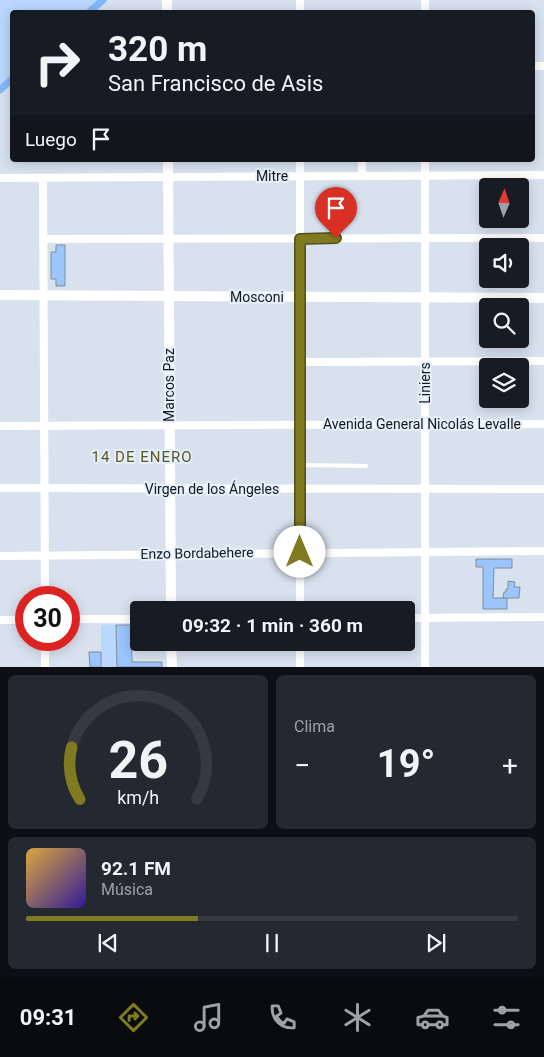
<!DOCTYPE html>
<html lang="es">
<head>
<meta charset="utf-8">
<style>
  :root { --surface:#171b24; --page:#242831; --text:#f1f3f6; --muted:#9ea1a6; --line:#363941; --accent:#807a21 }
  body { margin:0; font-family:Roboto,sans-serif; background:var(--page); color:var(--text); height:100vh; display:flex; flex-direction:column; font-size:19px; white-space:nowrap }
  * { box-sizing:border-box; margin:0 }
  p { font-size:16px; color:var(--muted) }
  .icon { flex:none; width:28px; height:28px; fill:none; stroke:currentColor; stroke-width:2; stroke-linecap:round; stroke-linejoin:round }
  .map { position:relative; height:667px; overflow:hidden }
  .details { display:flex; flex-direction:column; gap:8px; padding:8px; background:#0d0f14; flex:1 }
  .details>* { flex:none }
  .guide { position:absolute; left:10px; top:10px; width:525px; height:152px; border-radius:5px; box-shadow:0 2px 12px #0003; background:#171b24; color:var(--text); overflow:hidden }
  .needle { width:32px; rotate:2deg }
  .controls { position:absolute; left:479px; top:178px; display:grid; gap:10px }
  .controls a { display:grid; place-items:center; width:50px; height:50px; border-radius:5px; background:var(--surface); box-shadow:0 2px 12px #0003; font-size:25px }
  .speed { position:absolute; left:15px; top:586px; display:flex; gap:10px; font-size:25px; font-weight:700; text-align:center }
  .speed>* { display:grid; place-content:center; width:65px; height:65px; border-radius:50%; background:var(--surface); box-shadow:0 2px 12px #0003; line-height:1 }
  .speed .limit { border:8px solid #d22; background:#fff; color:#111 }
  .pin { position:absolute; display:grid; place-items:center; width:42px; height:42px; color:#fff; margin:-51px -21px; border-radius:50% 50% 50% 0; rotate:-45deg; box-shadow:0 0 5px #0007 }
  .pin .icon { rotate:45deg }
  .me { position:absolute; width:55px; margin:-28px; rotate:0deg; stroke-linejoin:round; filter:drop-shadow(0 0 4px #0008) }
  .turn { display:flex; align-items:center; gap:18px; height:105px; padding:0 15px; font-size:22px }
  .turn .icon { width:65px; height:65px; stroke-width:2.5 }
  .turn b { display:block; font-size:35px; line-height:42px }
  .then { display:flex; align-items:center; height:48px; padding:0 15px; background:#0003; gap:10px; font-size:19px }
  .big { font-size:38px; font-weight:700; line-height:1.1 }
  .details .card { flex:1; display:flex; flex-direction:column; justify-content:center; gap:8px; min-width:0; padding:0 18px; border-radius:8px; background:var(--page) }
  .details .dial { align-items:center; gap:0 }
  .dial svg { height:130px; overflow:visible; fill:none; stroke:var(--line); stroke-width:7; stroke-linecap:round; text-anchor:middle }
  .dial text { fill:var(--text); stroke:none }
  .song { display:flex; align-items:center; gap:15px }
  .cover { width:60px; height:60px; border-radius:8px; background:linear-gradient(135deg,hsl(40 70% 55%),hsl(250 70% 35%)) }
  .played { height:5px; border-radius:2px; background:linear-gradient(90deg,var(--accent) 35%,var(--line) 35%) }
  .keys { display:flex; justify-content:space-around; direction:ltr }
  .heat { display:flex; justify-content:space-between; align-items:center; font-size:28px; direction:ltr }
  .details .tiles { flex:1; display:grid; gap:8px; grid-template-columns:1fr 1fr }
  .card:last-child { grid-column:span 2 }
  .trip { position:absolute; left:130px; top:601px; width:285px; height:50px; border-radius:5px; background:var(--surface); box-shadow:0 2px 12px #0003; font-weight:700; line-height:50px; text-align:center }
  .tab-bar { display:flex; height:80px; justify-content:space-around; align-items:center; background:#090b0e; color:var(--muted) }
  .tab-bar .icon { width:35px; height:35px }
  .tab-bar .active { color:var(--accent) }
  .tab-bar b { font-size:22px; color:var(--text) }
  .map>svg:first-child { display:block }
</style>
</head>
<body>
<div class="map">
<svg width="544" height="667" viewBox="0 0 544 667">
  <rect width="100%" height="100%" fill="#d8e2ef"/>
  <g fill="#bad7fd">
    <polygon points="0,0 107,0 94,12 12,12 12,84 0,94"/>
    <polygon points="116,624 117,667 101,667 101,625"/>
  </g>
  <g fill="none" stroke-linecap="round" stroke-linejoin="round">
    <g stroke="#83b7fc" stroke-width="7">
      <polyline points="89,12 103,0"/>
      <polyline points="0,90 12,79"/>
    </g>
  </g>
  <g fill="#9bc5fd" stroke="#838c98">
    <polygon points="56,245 65,245 65,286 56,286 56,279 51,279 51,252 56,252"/>
    <polygon points="476,559 512,559 512,568 494,568 493,598 507,598 507,609 483,609 483,567 476,567"/>
    <polygon points="508,581 515,582 514,587 520,587 519,598 503,598 504,592 506,592 506,589 508,589"/>
    <polygon points="116,625 131,625 132,662 162,662 162,667 117,667"/>
    <polygon points="89,652 101,652 101,667 90,667"/>
  </g>
  <g fill="none" stroke-linecap="round" stroke-linejoin="round">
    <polyline stroke="#fff" stroke-width="4" points="300,465 366,466"/>
    <g stroke="#fff" stroke-width="8">
      <polyline points="300,0 300,12"/>
      <polyline points="425,12 425,0"/>
      <polyline points="532,66 544,66"/>
      <polyline points="300,160 300,610"/>
      <polyline points="362,160 362,176"/>
      <polyline points="0,178 544,175"/>
      <polyline points="43,178 45,598"/>
      <polyline points="43,239 544,238"/>
      <polyline points="300,362 544,361"/>
      <polyline points="0,426 544,424"/>
      <polyline points="0,488 544,489"/>
      <polyline points="0,556 544,551"/>
      <polyline points="406,618 544,617"/>
      <polyline points="69,619 139,619"/>
      <polyline points="0,620 26,620"/>
      <polyline points="45,640 45,667"/>
      <polyline points="300,667 300,642"/>
      <polyline points="425,667 425,160"/>
    </g>
    <g stroke="#fff" stroke-width="10">
      <polyline points="167,0 167,12"/>
      <polyline points="168,160 171,610"/>
      <polyline points="0,295 544,298"/>
      <polyline points="171,642 172,667"/>
    </g>
  </g>
  <g fill="none" stroke-linecap="round" stroke-linejoin="round">
    <g stroke="#534f15" stroke-width="12">
      <polyline id="route" points="300,552 300,239 336,238"/>
    </g>
    <use href="#route" stroke="#807a21" stroke-width="9"/>
  </g>
  <g text-anchor="middle" stroke-width="4" stroke-linejoin="round" paint-order="stroke">
    <g font-size="14" fill="#15181d" stroke="#e5effd">
      <text x="272" y="181">Mitre</text>
      <text x="257" y="302">Mosconi</text>
      <text transform="translate(425 383) rotate(-90)" y="5">Liniers</text>
      <text transform="translate(169 385) rotate(-90)" y="5">Marcos Paz</text>
      <text x="422" y="429">Avenida General Nicolás Levalle</text>
      <text x="212" y="494">Virgen de los Ángeles</text>
      <text transform="translate(197 553) rotate(-1)" y="5">Enzo Bordabehere</text>
    </g>
    <g font-size="15" letter-spacing="1" fill="#5c581c" stroke="#e5effd">
      <text x="142" y="462">14 DE ENERO</text>
    </g>
  </g>
</svg>
<div class="controls">
<a><svg class="needle" viewBox="-14 -14 28 28"><path d="M0-13l5 13h-10z" fill="#e53935"/><path d="M0 13l5-13h-10z" fill="#9ea1a6"/></svg></a>
<a><svg class="icon" aria-label="sound" viewBox="0 0 24 24"><path d="M4 9h4l5-4v14l-5-4H4zM17 9q2 3 0 6"/></svg></a>
<a><svg class="icon" aria-label="search" viewBox="0 0 24 24"><circle cx="10" cy="10" r="6"/><path d="M15 15l6 6"/></svg></a>
<a><svg class="icon" aria-label="layers" viewBox="0 0 24 24"><path d="M12 4l9 5-9 5-9-5zM3 14l9 5 9-5"/></svg></a>
</div>
<div class="speed"><div class="limit">30</div></div>
<div class="pin" style="left:336px;top:238px;background:#d93025"><svg class="icon" aria-label="arrive" viewBox="0 0 24 24"><path d="M6 21V4h12l-3 4 3 4H6"/></svg></div>
<svg class="me" style="left:300px;top:552px" viewBox="-20 -20 40 40"><circle r="19" fill="#fff"/><path d="M0-13L10 11 0 6-10 11z" fill="#807a21"/></svg>
<div class="trip">09:32 · 1 min · 360 m</div>
<div class="guide">
<div class="turn"><svg class="icon" aria-label="right" viewBox="0 0 24 24"><path d="M7 20v-9h11M14 6l5 5-5 5"/></svg><div><b>320 m</b>San Francisco de Asis</div></div>
<div class="then">Luego<svg class="icon" aria-label="arrive" viewBox="0 0 24 24"><path d="M6 21V4h12l-3 4 3 4H6"/></svg></div>
</div>
</div>
<section class="details">
<div class="tiles">
<div class="card dial"><svg viewBox="0 0 100 80">
<path d="M14 69A42 42 0 1 1 86 69"/>
<path d="M14 69A42 42 0 0 1 9 37" stroke="#807a21"/>
<text x="50" y="56" font-size="32" font-weight="700">26</text>
<text x="50" y="72" font-size="11">km/h</text>
</svg></div>
<div class="card"><p>Clima</p>
<div class="heat"><a>−</a><b class="big">19°</b><a>+</a></div>
</div>
<div class="card">
<div class="song"><i class="cover"></i><div><b>92.1 FM</b><p>Música</p></div></div>
<div class="played"></div>
<div class="keys"><svg class="icon" aria-label="previous" viewBox="0 0 24 24"><path d="M18 5L8 12l10 7zM5 5v14"/></svg><svg class="icon" aria-label="pause" viewBox="0 0 24 24"><path d="M8 5v14M16 5v14"/></svg><svg class="icon" aria-label="next" viewBox="0 0 24 24"><path d="M6 5l10 7-10 7zM19 5v14"/></svg></div>
</div>
</div>
</section>
<nav class="tab-bar">
<b>09:31</b>
<svg class="icon active" aria-label="directions" viewBox="0 0 24 24"><path d="M12 3l9 9-9 9-9-9zM9 14v-3h6M13 9l2 2-2 2"/></svg>
<svg class="icon" aria-label="music" viewBox="0 0 24 24"><path d="M9 18V5l10-2v13"/><circle cx="6" cy="18" r="3"/><circle cx="16" cy="16" r="3"/></svg>
<svg class="icon" aria-label="phone" viewBox="0 0 24 24"><path d="M5 4h4l2 5-3 2q2 4 5 5l2-3 5 2v4C11 20 4 13 5 4z"/></svg>
<svg class="icon" aria-label="climate" viewBox="0 0 24 24"><path d="M12 3v18M4 7l16 10M4 17L20 7"/></svg>
<svg class="icon" aria-label="car" viewBox="0 0 24 24"><path d="M5 17H2v-5l4-1 3-4h7l3 4 3 1v5h-3M9 17h6M6 11h13"/><circle cx="7" cy="17" r="2"/><circle cx="17" cy="17" r="2"/></svg>
<svg class="icon" aria-label="filters" viewBox="0 0 24 24"><path d="M4 7h16M4 17h16"/><circle cx="9" cy="7" r="2"/><circle cx="15" cy="17" r="2"/></svg>
</nav>
</body>
</html>
